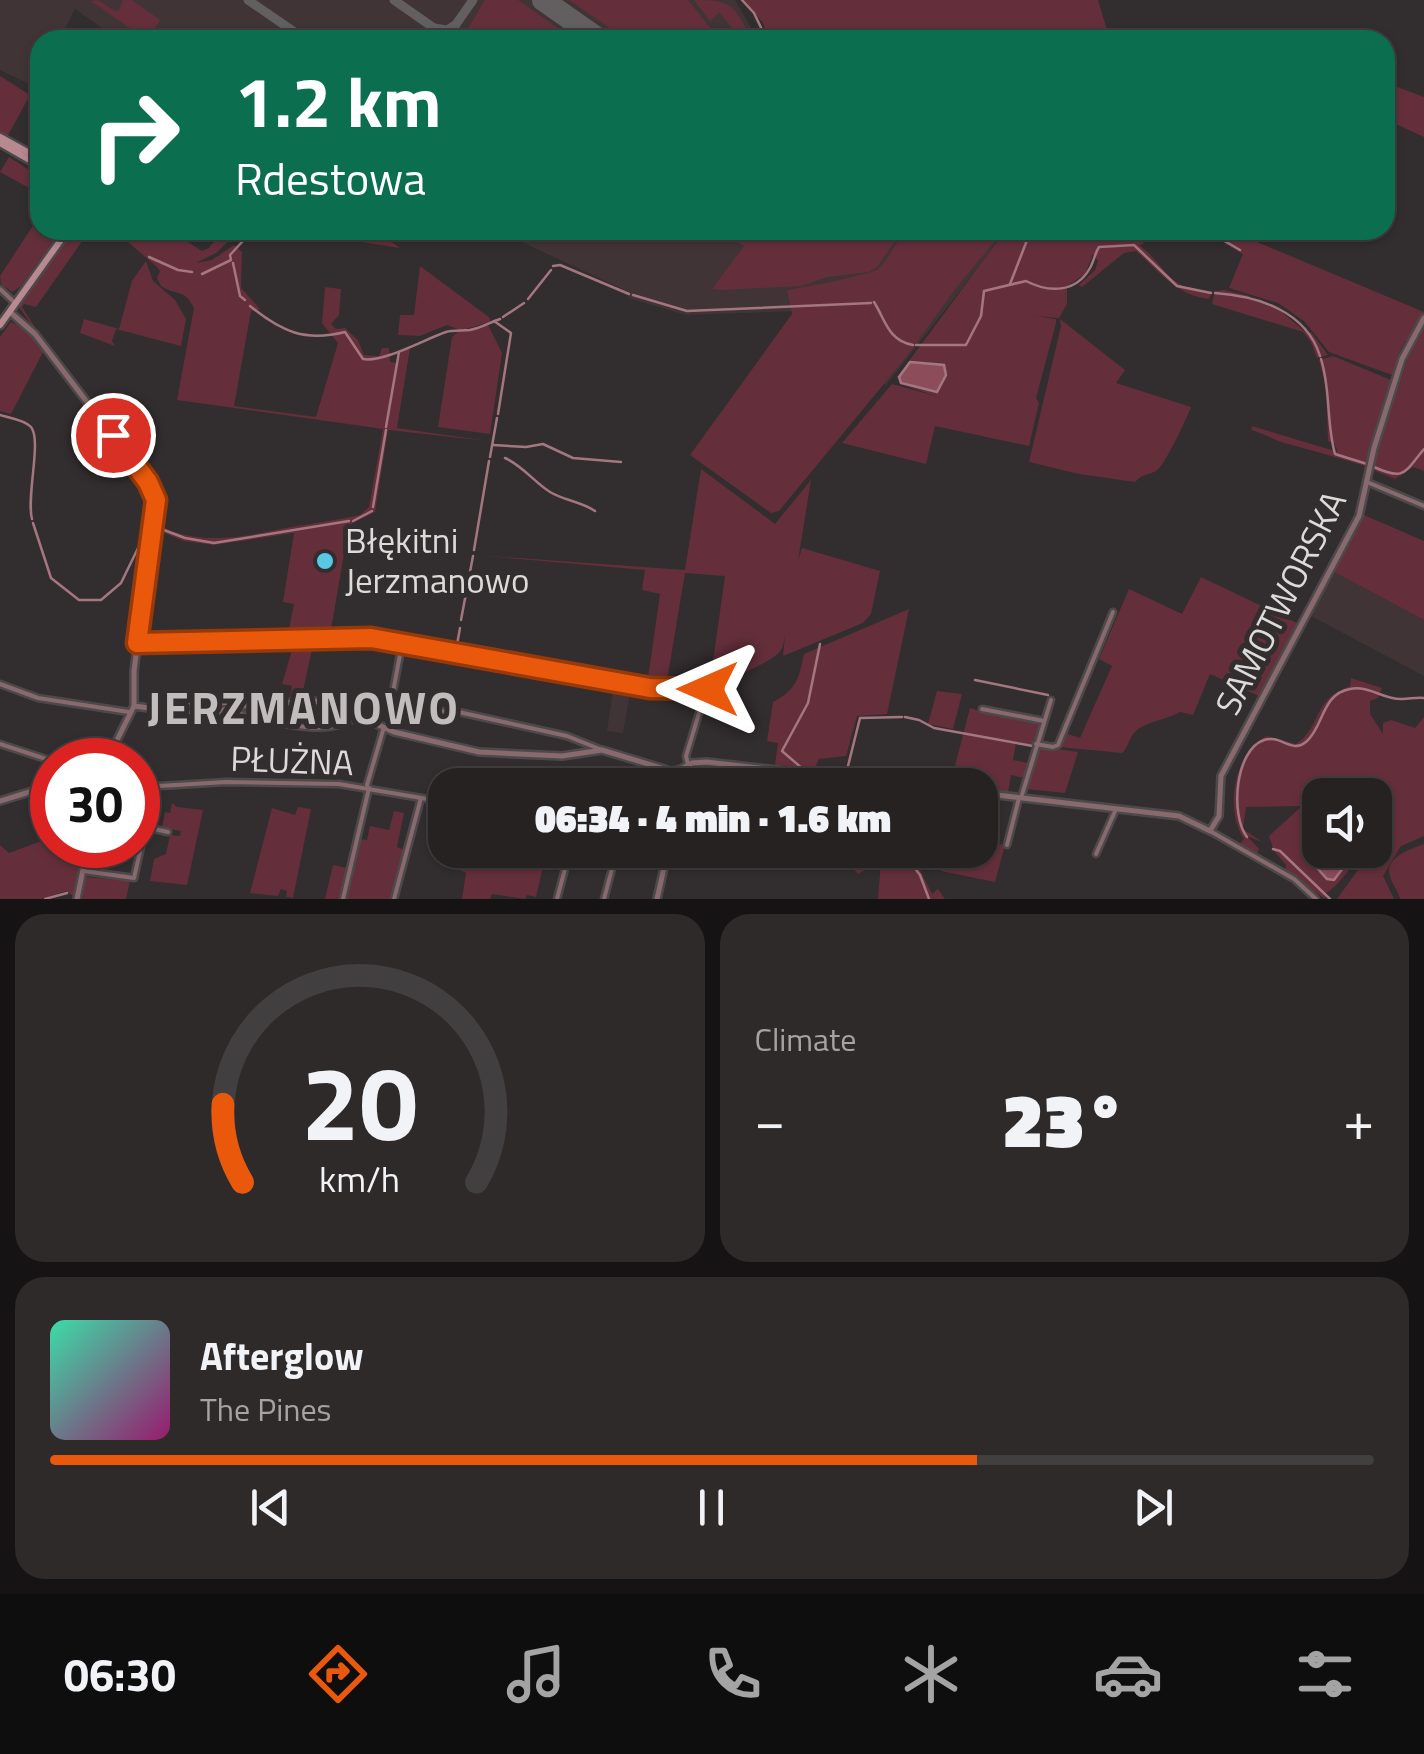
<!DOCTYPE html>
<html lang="en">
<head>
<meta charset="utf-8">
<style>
  :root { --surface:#262222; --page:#2e2a2a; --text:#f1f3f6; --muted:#a4a4a5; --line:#423f40; --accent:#ea580c }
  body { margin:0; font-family:"Titillium Web",sans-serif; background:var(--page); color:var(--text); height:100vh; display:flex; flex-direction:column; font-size:38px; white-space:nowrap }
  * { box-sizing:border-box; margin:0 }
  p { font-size:32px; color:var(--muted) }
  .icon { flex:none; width:55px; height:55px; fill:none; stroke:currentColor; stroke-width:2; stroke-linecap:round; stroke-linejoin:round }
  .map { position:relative; height:899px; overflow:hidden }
  .sheet { display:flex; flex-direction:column; gap:15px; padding:15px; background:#151313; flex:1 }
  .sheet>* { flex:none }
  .banner { position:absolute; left:30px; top:30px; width:1365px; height:210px; border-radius:30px; box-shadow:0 2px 8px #0004,0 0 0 2px var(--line); background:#0b6e4f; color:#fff; overflow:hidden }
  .controls { position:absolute; left:1302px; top:778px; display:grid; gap:20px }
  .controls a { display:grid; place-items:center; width:90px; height:90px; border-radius:20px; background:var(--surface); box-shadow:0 2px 8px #0004,0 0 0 2px var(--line); font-size:50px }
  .speed { position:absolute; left:30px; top:738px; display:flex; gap:20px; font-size:50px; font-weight:700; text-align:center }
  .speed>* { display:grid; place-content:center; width:130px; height:130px; border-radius:50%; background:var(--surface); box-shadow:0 2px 8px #0004,0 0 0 2px var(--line); line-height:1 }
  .speed .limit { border:15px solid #d22; background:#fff; color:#111 }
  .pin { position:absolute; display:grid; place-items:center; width:85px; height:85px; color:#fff; margin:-42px; border:5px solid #fff; border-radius:50%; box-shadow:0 2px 10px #0007 }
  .me { position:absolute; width:110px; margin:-55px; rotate:270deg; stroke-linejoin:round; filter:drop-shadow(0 0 8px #0008) }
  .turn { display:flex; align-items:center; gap:35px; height:210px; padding:0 40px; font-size:45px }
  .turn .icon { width:130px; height:130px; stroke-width:2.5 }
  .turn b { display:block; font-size:70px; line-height:85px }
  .big { font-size:75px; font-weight:800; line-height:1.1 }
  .sheet .card { flex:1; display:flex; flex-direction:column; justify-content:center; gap:15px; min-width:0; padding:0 35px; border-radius:30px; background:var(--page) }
  .sheet .dial { align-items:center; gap:0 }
  .dial svg { height:260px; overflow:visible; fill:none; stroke:var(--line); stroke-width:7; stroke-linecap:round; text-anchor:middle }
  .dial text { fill:var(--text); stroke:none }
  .song { display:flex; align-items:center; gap:30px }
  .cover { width:120px; height:120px; border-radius:15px; background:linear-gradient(135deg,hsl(160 70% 55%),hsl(320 70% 35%)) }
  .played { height:10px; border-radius:5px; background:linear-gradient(90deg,var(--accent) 70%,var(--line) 70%) }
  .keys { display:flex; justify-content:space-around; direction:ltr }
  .heat { display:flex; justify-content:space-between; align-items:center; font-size:55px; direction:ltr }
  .sheet .tiles { flex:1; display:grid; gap:15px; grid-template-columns:1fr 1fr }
  .card:last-child { grid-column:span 2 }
  .trip { position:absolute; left:428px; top:768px; width:570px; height:100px; border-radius:30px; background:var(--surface); box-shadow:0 2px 8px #0004,0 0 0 2px var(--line); font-weight:800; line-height:100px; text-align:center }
  .dock { display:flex; height:160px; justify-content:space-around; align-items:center; background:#0f0e0e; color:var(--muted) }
  .dock .icon { width:70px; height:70px }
  .dock .selected { color:var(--accent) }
  .dock b { font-size:45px; color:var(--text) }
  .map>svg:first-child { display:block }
</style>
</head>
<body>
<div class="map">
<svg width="1424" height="899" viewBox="0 0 1424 899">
  <rect width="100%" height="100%" fill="#322d2e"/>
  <g fill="#403436">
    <polygon points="0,0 735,0 758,40 119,40 75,9 59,40 40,40 40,77 35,87 0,70"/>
    <polygon points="496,230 1006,230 1007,231 886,385 801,311 686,315 628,298 629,292"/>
    <polygon points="1334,572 1424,620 1424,676 1311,616"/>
    <polygon points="614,683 638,688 638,693 630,693 623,733 607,731"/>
  </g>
  <g fill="#642f3b" fill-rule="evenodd">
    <polygon points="98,0 115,11 119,10 123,0 132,0 160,20 147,40 91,1"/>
    <polygon points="485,0 518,0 575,40 470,40 466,32"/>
    <polygon points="569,0 688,0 715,34 710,40 627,40"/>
    <path d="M694,0C735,0 733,6 753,40H742L719,12L710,21Z"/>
    <polygon points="744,0 1098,0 1110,40 770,40 763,23"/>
    <polygon points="0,76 30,95 7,137 0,135"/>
    <polygon points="1392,85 1424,97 1424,137 1385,119 1385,88"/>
    <polygon points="9,157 40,177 40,194 0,172"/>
    <polygon points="40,198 40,230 61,230 21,286 12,292 1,284 0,276 38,218 33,204"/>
    <polygon points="73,230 103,230 107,234 85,237 36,307 24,304 22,307 51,352 19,307"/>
    <path d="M114,230H169L202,251L209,248L223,230H240L216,253L196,263L212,260L234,245L242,252L241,288L260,309L251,311L234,406L316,417L338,343L322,323L325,287L341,289L339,315L331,324L336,329L345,328L358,340L364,355L379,356L382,348H389L390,362L398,363L401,351L410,348L397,428L488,441L388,430L375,512L349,525L330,635H294V630L289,629L294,604L283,602L294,533L213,545L184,541L160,531V526C202,547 247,536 291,527C314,523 337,520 360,515L369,507L383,429L177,400L194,308C185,288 175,296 161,286L157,278L160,271L157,267Z"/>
    <polygon points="286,230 375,230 400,248 399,248"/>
    <polygon points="716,230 903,230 877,267 869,272 827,277 801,286 722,290 712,289 744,246"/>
    <path d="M905,230H1000L1001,234L956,288L907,356L779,511L771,513L690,455L792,314L787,290C798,289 873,274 878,269C889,258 897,242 905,230Z"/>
    <path d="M1006,230H1147L1140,237L1144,244L1139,245C1169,268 1167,291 1212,291L1209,299C1176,295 1160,272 1136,251L1124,253L1082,287L1079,285L1095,270L1098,261L1093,254L1085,274L1067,286V304L1059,318L1035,316L1056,319V323L1036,398L1039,403L1029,446L935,426L926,464L842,443L892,384L939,397L903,385L897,377ZM910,362L931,364L945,375L936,393L903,385L899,377Z"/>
    <polygon points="1202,230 1253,230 1250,239 1424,312 1401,349 1392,375 1329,352 1304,321 1278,303 1229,288 1243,254"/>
    <polygon points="146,261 153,281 175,300 186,319 181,346 116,329 112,341 115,346 80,333 84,319 119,329 132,281"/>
    <polygon points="420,266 490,318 490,322 462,330 488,325 502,353 490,434 438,427 452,337 460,330 447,325 420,336 398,335 400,315 414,315"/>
    <polygon points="1224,290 1250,296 1250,299 1278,309 1308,334 1311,332 1328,355 1317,358 1311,342 1303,332 1212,304 1215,291"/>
    <path d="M1060,319L1125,370L1116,383L1191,407C1186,419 1165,466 1156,471C1147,476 1143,473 1135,482L1079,474L1029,462L1061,326Z"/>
    <polygon points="11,322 27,330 44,350 11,414 0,411 0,337"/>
    <polygon points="1424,323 1424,471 1413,467 1395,479 1373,470 1374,460 1413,343"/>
    <path d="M1333,356L1391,380L1365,466C1340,458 1314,451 1288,444C1278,442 1263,433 1251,430L1252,426L1338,452L1334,443L1328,441L1326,387L1319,360Z"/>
    <path d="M701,469L775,524L811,480L798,561L802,548L880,571L871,614L863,623L783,656L786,626C785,632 785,644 781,650C774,662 726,681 710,683L725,576L685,573L666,687L647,685L660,594L642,590L645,570L475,555L685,570Z"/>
    <polygon points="1364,515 1424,541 1424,620 1334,572"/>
    <path d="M1201,577L1297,623L1259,696L1210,674L1193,715L1180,712C1166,720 1144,722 1135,732C1129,738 1128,748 1122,753L1060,747L1065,733L1080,738L1112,666L1099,659L1129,589L1182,614Z"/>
    <path d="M909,609L887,714L857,716L846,756L819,759L815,768L775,765L778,743L767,741L773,702C796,690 799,679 804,654Z"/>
    <polygon points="295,640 314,640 301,700 289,701 292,686 282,684"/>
    <path d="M1351,678L1382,688L1378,698L1370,701V714L1383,734V723L1391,720L1415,728L1424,717V836L1401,846L1383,876L1394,899H1337L1360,867L1369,863L1366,857C1348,865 1342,884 1326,893L1325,899L1285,871L1286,865L1274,851L1269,836L1302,806L1246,807L1243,829L1262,842L1247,836L1259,849L1257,854L1240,844L1244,839C1224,810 1234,752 1267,736L1296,744C1323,726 1311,700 1350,686ZM1320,795H1375V850H1320Z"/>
    <polygon points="937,691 962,694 953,729 928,724"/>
    <polygon points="970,708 999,717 1003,715 1040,722 1034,745 1016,743 1013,760 1028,763 1024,778 1011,775 1008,793 980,789 980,785 950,785"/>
    <polygon points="1037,746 1078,752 1065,793 1025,789"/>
    <polygon points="172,803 177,807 203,810 187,885 150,881 154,859 166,854 170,835 180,836 181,831 162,828 165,812 170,813"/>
    <polygon points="298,807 311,809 293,898 286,897 287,891 281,889 278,896 250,893 272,808 295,815"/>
    <polygon points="394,811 404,813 397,847 405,850 392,899 325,899 333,865 352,869 360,839 367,840 370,826 389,830"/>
    <polygon points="52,818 52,845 85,845 73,896 66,891 41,899 0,899 0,845 9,853 44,840 31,824"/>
    <polygon points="980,841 1005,845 995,882 941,871 947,850 980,850"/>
    <path d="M1424,844V899H1400C1398,890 1392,884 1390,876C1384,857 1411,849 1424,844Z"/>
    <polygon points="483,850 501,853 502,850 537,850 535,858 544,862 536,897 527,895 525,899 492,894 490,899 462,899 466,873 458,869 460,863 467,867 469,862 479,865"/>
    <polygon points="854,850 905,850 919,868 932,894 938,889 945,899 878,899 881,861 858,874 850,865"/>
    <polygon points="86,877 130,881 126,899 82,899"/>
  </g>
  <g fill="#8c4c59" stroke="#a47780" stroke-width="2.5">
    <polygon points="910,362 944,365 946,375 937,392 901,383 899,377"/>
    <polygon points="1315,841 1320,841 1320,850 1345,850 1340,856 1332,856 1334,860 1346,857 1346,864 1334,880 1327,879 1303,852"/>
  </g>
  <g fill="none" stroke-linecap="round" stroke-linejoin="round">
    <g stroke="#a47780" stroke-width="2.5">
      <polyline points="742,0 754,13 767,40"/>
      <polyline points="1206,230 1240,250"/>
      <polyline points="1144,238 1149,230"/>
      <polyline points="149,257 178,270 192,272"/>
      <polyline points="233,263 240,296 245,300"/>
      <polyline points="553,266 560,265 629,294"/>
      <polyline points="202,274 231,260 230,255 253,230"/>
      <polyline points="1010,284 1031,230"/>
      <path d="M1215,293C1258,296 1306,311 1320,356"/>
      <polyline points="633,295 687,311 871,303"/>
      <polyline points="528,299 551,270"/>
      <path d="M874,302C885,319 888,341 913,345"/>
      <path d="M250,306C282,332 305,342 345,332L363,359C383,363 425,339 446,332C453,330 462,331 470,330C481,328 491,322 500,319"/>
      <polyline points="503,317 524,303"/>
      <polyline points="494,321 511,333 498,414"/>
      <path d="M916,345H966L981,316L984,291L1026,281C1049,293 1076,293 1090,268C1094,261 1095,253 1099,247L1134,245L1177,286L1211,293"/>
      <path d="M1321,359C1331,391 1326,422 1335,454L1367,464"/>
      <path d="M0,415C9,418 25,420 31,427C42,440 26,497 32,519"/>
      <polyline points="386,427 399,352"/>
      <polyline points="493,445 526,447 543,444 573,458 621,462"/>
      <polyline points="490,457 497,418"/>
      <path d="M505,458C523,466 534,482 550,492C565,501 580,501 595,511"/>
      <path d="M1374,467C1405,481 1404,473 1424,449"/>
      <polyline points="373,507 386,430"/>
      <polyline points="353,521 372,511"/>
      <polyline points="33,523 51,578 79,600 101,600 121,583 142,540"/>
      <polyline points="156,527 185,538 214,543 349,521"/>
      <polyline points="144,538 151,526"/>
      <polyline points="474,550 489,461"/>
      <polyline points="461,620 473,556"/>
      <polyline points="820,644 808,703 782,751 803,769 843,774"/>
      <polyline points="456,650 460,628"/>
      <polyline points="975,680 1048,695"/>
      <polyline points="905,717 919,720 934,728 1033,746"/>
      <polyline points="846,774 860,718 902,717"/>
      <polyline points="853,775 864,776"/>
      <polyline points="806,777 813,785"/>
      <path d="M1247,837C1230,815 1235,750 1264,740C1281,734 1292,755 1307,741C1324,725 1322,694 1350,689C1369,685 1384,700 1402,699C1410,699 1417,697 1424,698"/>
      <polyline points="1273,849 1280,851 1330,899"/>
      <polyline points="901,850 920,875 929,899"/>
      <polyline points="1364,850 1384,862"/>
      <polyline points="45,899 67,893"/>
    </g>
    <g stroke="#635e60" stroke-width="9">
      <polyline points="248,0 306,40"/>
      <polyline points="394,0 451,40"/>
      <polyline points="452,30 473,0"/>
      <polyline points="440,40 434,28 447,30 455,25 455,40"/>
    </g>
    <polyline stroke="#635e60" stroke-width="22" points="543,0 600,40"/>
    <g stroke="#4d494a" stroke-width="9">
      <g id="minor">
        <polyline points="0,289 15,303"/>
        <polyline points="1367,482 1424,506"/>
        <polyline points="137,643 371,638 650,688 674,690 719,685"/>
        <polyline points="0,684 38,698 129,712"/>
        <path d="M152,703H234L239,714C275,721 328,740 359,715"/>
        <polyline points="390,708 402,644"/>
        <polyline points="982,709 1044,721"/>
        <polyline points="369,720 374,712 395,707 425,712 454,711 567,736 602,750"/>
        <polyline points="0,744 52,761"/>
        <polyline points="1036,744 1053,747 1058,745 1113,612"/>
        <polyline points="688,765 686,756 707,687"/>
        <polyline points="138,782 159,786 226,782 339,784 445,802"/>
        <polyline points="367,785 384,727"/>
        <polyline points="1021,798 1051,700"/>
        <polyline points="145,827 168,832"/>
        <polyline points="1210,831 1294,879 1316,899"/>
        <polyline points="1007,845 1019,798"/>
        <polyline points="1096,854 1116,809"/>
        <polyline points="84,871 134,878 155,785"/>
        <polyline points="343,899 369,788"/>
        <polyline points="394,899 421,798"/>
        <polyline points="557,899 570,850"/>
        <polyline points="604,899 617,850"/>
      </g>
    </g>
    <g stroke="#4d494a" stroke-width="10">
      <g id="tertiary">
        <polyline points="10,312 35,334 139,470 156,499 134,671 134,706"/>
        <polyline points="134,706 202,715 251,704 325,701 394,732 479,752 562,756 602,750 671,771 679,770"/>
        <polyline points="107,760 134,706"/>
        <polyline points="679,770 692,763 706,762 911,785"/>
        <polyline points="679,770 682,785"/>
        <polyline points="980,793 1179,816 1210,831 1219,816 1221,776 1359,516 1374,448 1402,359 1424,318"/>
        <polyline points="0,801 52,785"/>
        <polyline points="77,899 88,845"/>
        <polyline points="657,899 668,850"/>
      </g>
    </g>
    <g stroke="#4d494a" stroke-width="11">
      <g id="secondary">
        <polyline points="0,137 40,159"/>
        <polyline points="0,143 40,166"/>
        <polyline points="0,325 68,230"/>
      </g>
    </g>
    <use href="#minor" stroke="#87696e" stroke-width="4"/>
    <use href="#tertiary" stroke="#87696e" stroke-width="5"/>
    <use href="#secondary" stroke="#b98991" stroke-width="6"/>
  </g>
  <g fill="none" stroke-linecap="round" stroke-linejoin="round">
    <g stroke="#983908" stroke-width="25">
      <polyline id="route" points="113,435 148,482 156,500 137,643 371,638 650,688 708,689"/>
    </g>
    <use href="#route" stroke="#ea580c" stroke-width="18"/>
  </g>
  <circle fill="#59c8e5" stroke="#322d2e" stroke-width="4" cx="325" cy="561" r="10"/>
  <g text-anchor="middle" stroke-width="10" stroke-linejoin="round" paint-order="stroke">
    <g font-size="35" fill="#dddada" stroke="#322d2e" text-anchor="start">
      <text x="345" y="553">Błękitni<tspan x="345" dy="40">Jerzmanowo</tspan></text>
    </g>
    <g font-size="35" fill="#dddada" stroke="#322d2e">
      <text transform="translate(1281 603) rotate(-63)" y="12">SAMOTWORSKA</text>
      <text transform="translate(292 761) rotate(2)" y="12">PŁUŻNA</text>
    </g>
    <g font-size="45" font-weight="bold" letter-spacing="2.5" fill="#c2bcbd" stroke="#322d2e">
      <text x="304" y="724">JERZMANOWO</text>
    </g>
  </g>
</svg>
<div class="controls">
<a><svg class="icon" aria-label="sound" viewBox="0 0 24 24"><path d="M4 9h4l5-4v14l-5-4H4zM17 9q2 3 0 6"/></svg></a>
</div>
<div class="speed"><div class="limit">30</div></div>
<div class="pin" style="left:113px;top:435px;background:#d93025"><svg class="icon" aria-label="arrive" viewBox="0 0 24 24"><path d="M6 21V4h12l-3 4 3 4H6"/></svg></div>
<svg class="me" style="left:708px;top:689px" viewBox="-20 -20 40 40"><path d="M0-17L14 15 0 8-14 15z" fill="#ea580c" stroke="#fff" stroke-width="4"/></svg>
<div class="trip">06:34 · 4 min · 1.6 km</div>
<div class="banner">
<div class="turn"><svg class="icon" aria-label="right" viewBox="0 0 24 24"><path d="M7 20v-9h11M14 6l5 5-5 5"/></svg><div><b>1.2 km</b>Rdestowa</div></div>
</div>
</div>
<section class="sheet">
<div class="tiles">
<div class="card dial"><svg viewBox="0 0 100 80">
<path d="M14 69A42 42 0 1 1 86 69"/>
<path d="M14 69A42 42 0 0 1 8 45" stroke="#ea580c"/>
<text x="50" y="56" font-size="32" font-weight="700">20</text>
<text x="50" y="72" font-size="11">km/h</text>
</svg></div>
<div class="card"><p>Climate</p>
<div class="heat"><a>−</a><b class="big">23°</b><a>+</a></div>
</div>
<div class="card">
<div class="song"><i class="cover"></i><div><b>Afterglow</b><p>The Pines</p></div></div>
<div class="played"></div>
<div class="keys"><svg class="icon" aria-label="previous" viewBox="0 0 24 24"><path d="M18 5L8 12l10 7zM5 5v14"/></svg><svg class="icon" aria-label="pause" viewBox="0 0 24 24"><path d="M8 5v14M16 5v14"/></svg><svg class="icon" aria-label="next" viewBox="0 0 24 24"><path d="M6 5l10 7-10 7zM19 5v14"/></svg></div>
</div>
</div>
</section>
<nav class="dock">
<b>06:30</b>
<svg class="icon selected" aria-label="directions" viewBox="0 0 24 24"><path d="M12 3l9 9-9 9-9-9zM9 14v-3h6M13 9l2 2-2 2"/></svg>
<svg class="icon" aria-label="music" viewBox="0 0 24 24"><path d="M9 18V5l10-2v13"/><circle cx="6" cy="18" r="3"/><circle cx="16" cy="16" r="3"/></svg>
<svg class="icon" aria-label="phone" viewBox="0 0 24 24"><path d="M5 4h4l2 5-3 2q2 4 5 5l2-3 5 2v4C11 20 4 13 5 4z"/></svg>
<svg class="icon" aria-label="climate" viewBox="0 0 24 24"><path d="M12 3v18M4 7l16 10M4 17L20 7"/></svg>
<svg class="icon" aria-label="car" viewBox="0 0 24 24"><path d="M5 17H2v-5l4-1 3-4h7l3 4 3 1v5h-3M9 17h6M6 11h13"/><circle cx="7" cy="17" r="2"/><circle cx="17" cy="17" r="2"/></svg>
<svg class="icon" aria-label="filters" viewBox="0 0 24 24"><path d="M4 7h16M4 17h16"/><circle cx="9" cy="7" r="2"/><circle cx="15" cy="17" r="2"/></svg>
</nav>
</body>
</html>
